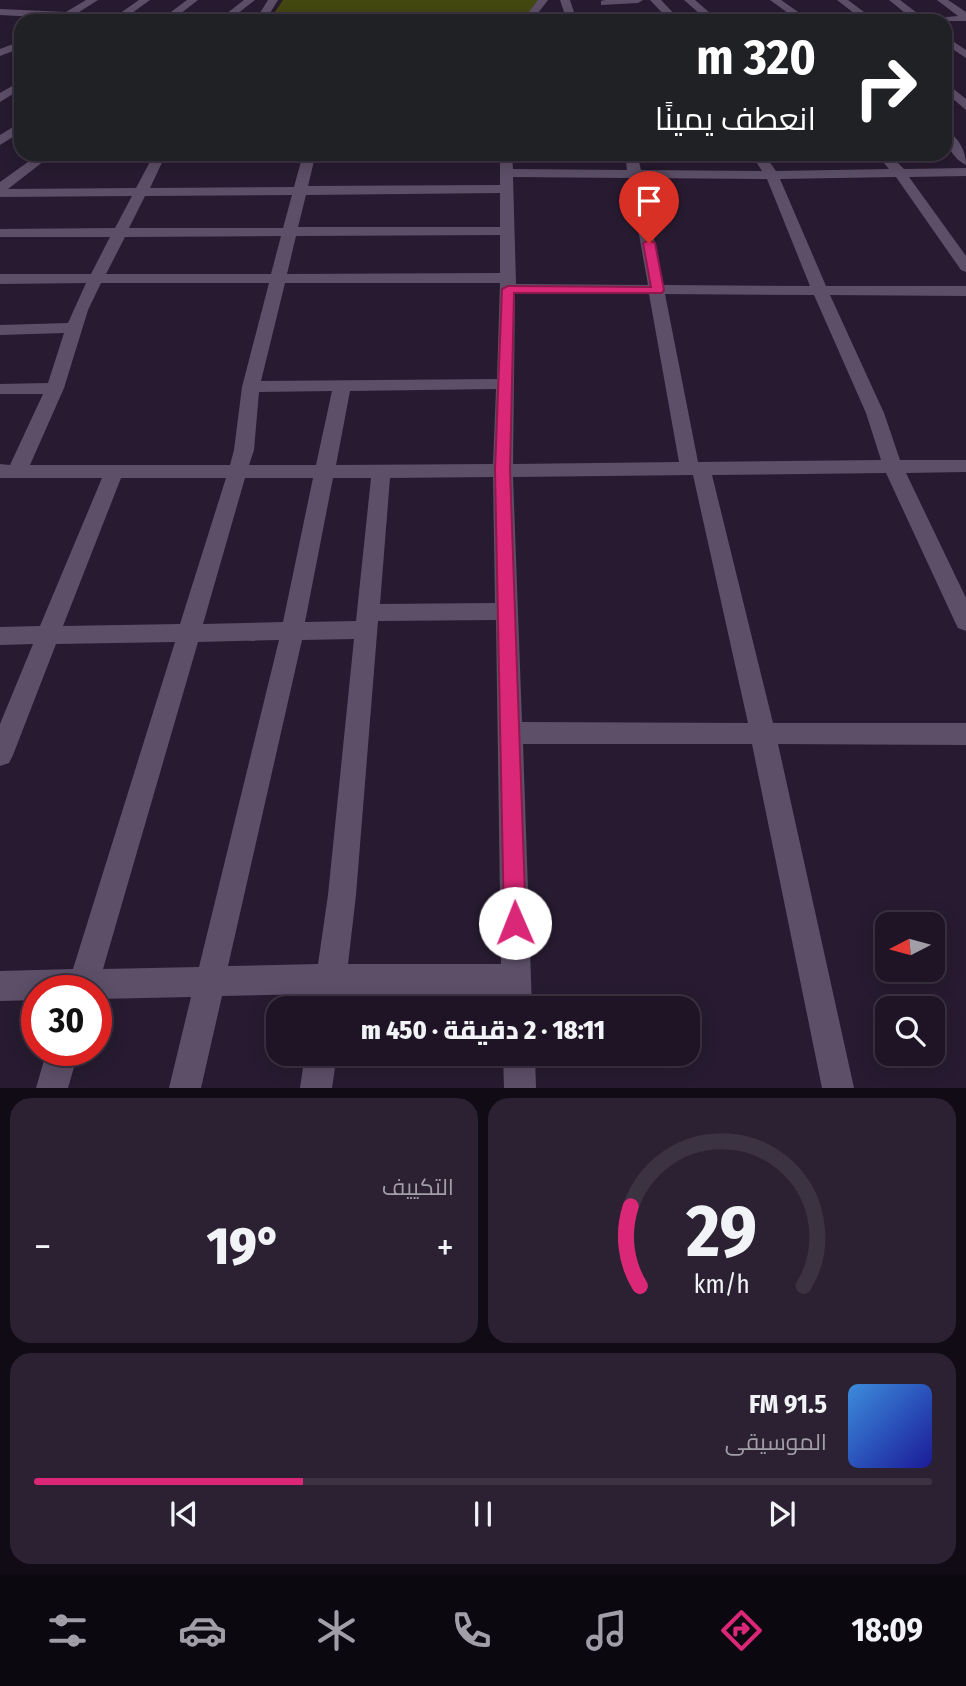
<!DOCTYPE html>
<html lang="ar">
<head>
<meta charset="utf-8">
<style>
  :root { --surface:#1e1425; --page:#2b2132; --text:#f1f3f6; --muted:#a19ea7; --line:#3c3342; --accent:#db2777 }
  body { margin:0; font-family:"Fira Sans Condensed",Cairo,sans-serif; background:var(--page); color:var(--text); direction:rtl; height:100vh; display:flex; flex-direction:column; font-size:26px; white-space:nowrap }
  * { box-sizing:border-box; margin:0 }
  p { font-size:23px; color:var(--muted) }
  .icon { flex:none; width:38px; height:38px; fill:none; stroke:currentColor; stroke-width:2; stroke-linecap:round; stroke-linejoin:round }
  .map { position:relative; height:1088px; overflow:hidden; direction:ltr }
  .drawer { display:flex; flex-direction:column; gap:10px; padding:10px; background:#100b14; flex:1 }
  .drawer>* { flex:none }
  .banner { position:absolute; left:14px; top:14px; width:938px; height:147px; border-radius:21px; box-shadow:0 4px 18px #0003,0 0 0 2px var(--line); direction:rtl; background:#202124; color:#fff; overflow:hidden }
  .needle { width:46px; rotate:264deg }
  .fabs { position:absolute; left:875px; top:912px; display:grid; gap:14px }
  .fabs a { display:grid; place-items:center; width:70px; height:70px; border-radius:14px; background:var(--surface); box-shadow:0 4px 18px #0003,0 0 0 2px var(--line); font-size:35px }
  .speed { position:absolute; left:21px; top:975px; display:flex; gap:14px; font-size:35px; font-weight:700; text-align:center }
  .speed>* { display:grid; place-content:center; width:91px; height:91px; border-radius:50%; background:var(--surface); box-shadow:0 4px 18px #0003,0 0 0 2px var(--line); line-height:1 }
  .speed .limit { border:10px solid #d22; background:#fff; color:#111 }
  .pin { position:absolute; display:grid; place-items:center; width:60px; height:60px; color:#fff; margin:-72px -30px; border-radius:50% 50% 50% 0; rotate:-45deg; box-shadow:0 0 7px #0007 }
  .pin .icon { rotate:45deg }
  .me { position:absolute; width:77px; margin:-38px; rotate:359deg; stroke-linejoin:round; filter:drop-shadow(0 0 5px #0008) }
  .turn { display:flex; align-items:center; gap:24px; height:147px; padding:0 21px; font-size:32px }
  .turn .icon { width:91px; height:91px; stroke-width:2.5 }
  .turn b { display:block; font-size:49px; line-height:60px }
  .big { font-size:52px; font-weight:800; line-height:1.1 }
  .drawer .card { flex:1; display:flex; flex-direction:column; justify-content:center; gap:10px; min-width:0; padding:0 24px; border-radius:21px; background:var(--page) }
  .drawer .dial { align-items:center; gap:0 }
  .dial svg { height:182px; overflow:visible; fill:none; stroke:var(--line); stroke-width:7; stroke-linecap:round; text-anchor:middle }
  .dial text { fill:var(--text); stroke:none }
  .song { display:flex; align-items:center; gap:21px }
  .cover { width:84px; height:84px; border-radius:10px; background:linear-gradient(135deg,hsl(210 70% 55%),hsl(240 70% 35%)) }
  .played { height:7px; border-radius:4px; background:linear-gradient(90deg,var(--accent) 30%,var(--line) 30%) }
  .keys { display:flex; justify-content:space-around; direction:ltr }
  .heat { display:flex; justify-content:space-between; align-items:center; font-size:38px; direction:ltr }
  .drawer .tiles { flex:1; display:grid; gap:10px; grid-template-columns:1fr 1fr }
  .card:last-child { grid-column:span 2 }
  .trip { position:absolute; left:266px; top:996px; width:434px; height:70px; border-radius:21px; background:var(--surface); box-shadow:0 4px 18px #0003,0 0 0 2px var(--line); font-weight:800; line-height:70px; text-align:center; direction:rtl }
  .tab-bar { display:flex; height:112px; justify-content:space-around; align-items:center; background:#0c080f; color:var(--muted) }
  .tab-bar .icon { width:49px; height:49px }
  .tab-bar .on { color:var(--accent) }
  .tab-bar b { font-size:32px; color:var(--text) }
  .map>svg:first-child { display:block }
</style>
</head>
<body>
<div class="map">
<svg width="966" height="1088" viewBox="0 0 966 1088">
  <rect width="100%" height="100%" fill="#281b31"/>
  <polygon fill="#434710" points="283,0 541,0 523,21 269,21"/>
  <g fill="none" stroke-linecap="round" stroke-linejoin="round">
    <g fill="#5d4f68" fill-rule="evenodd">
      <polygon points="86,0 98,0 65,21 53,21 57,18 0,15 0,9 66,12"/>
      <polygon points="139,0 150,0 121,21 109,21"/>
      <polygon points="187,0 198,0 171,21 159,21"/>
      <polygon points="244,0 255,0 228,21 217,21"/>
      <polygon points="268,0 278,0 265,21 255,21"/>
      <polygon points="538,0 548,0 532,21 522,21"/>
      <polygon points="560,0 570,0 577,21 567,21"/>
      <polygon points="605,0 643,0 638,3 601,5 601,1"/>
      <polygon points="650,0 661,0 681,21 670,21"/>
      <polygon points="684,0 695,0 719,21 708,21"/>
      <polygon points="770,0 781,0 811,21 799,21"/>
      <polygon points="837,0 848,0 876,21 864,21"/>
      <polygon points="889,0 900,0 925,19 958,16 937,0 948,0 966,12 966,21 915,21"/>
      <polygon points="945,36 966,50 966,58 945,44"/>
      <polygon points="21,41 21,48 0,56 0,49"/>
      <polygon points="21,81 21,89 0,102 0,93"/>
      <polygon points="945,82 966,99 966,110 945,92"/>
      <polygon points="21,122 21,132 0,145 0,135"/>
      <path d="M945,130C958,136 966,151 966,165C953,159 945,144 945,130Z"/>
      <path d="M39,154H53L8,189L136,188L154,154H166L150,188L294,187L303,154H393L399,158L393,162L314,161L308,186L500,185V154H512L513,169L627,170L625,154H637L641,170L762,171L751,154H764L776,171L889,169L876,154H889L904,169L966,168V176L909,177L966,256V272L961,270L896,177L780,179L826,286H966V296L830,295L884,413L900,460H966V472L906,473L966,598V631L958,628L955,622L886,473L712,475L773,723H966V745L778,744L854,1088H822L752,744H523L532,1008H502L501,994H344L342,1008H312L314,994L222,996L201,1088H169L191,997L96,999V990H37V1000L0,1001V971L73,969L175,642L56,644L13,755L9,763L0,766V724L33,644L0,645V627L40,626L102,478H0V464L10,465L43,394H0V384L48,383L64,333L0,335V325L68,323L86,283L0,284V274H91L110,237H0V229L115,228L132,196L0,197V182ZM513,177L629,178L648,285L516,284ZM642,178L767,179L810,286L663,285ZM500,193V227H298L306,195ZM292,195L283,228H129L145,196ZM500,235V273L287,274L296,236ZM281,236L271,274H106L125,237ZM101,283H269L242,387L234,450L230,465H30L64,388L88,310ZM285,283H500L497,379L261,381ZM515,294H649L679,462L513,464ZM665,294L814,295L866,413L881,460L698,462ZM496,389L493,464L336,465L350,391ZM332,391L316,465H249L254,450L259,392ZM693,475L748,723L522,722L513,477ZM493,477L495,603L380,604L390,478ZM121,478H226L180,624L63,626ZM245,478H313L283,622L203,624ZM333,478H371L356,621L305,622ZM496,620L501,964H348L356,895L378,621ZM354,639L328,895L318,964L228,966L302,640ZM279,640L199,967L103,969L198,642Z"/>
      <polygon points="47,1050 79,1050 68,1088 36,1088"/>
      <polygon points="305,1054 337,1054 332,1088 300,1088"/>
      <polygon points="503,1054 535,1054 536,1088 504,1088"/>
    </g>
  </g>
  <polygon fill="#db2777" stroke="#8e194d" stroke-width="2" points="649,240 655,243 664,290 662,293 514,293 510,470 526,923 523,931 515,934 507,931 504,923 495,470 502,289 508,286 651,287 643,243"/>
</svg>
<div class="fabs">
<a><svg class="needle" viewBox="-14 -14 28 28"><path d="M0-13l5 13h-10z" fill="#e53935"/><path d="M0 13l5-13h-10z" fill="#a19ea7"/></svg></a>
<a><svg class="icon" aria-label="search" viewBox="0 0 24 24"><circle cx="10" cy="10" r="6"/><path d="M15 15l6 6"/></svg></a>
</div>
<div class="speed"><div class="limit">30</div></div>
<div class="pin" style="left:649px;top:243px;background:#d93025"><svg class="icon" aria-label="arrive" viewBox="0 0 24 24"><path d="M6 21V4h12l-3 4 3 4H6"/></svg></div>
<svg class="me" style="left:515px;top:923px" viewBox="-20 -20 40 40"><circle r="19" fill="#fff"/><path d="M0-13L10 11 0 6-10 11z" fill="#db2777"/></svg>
<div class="trip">18:11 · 2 دقيقة · 450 m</div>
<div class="banner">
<div class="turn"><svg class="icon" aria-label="right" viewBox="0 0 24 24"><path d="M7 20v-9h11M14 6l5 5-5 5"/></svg><div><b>320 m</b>انعطف يمينًا</div></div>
</div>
</div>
<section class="drawer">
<div class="tiles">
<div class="card dial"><svg viewBox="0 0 100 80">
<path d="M14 69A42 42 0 1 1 86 69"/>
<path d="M14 69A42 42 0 0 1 10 34" stroke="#db2777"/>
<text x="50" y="56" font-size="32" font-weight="700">29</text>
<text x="50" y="72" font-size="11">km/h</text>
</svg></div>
<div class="card"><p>التكييف</p>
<div class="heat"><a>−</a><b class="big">19°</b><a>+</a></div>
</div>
<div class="card">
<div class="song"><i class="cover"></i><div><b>91.5 FM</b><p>الموسيقى</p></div></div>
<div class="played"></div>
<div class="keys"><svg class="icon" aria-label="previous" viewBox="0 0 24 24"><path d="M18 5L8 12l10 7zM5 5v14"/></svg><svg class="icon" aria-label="pause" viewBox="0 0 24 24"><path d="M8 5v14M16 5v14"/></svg><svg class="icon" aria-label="next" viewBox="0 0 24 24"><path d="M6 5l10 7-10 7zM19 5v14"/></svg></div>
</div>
</div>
</section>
<nav class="tab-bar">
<b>18:09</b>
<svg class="icon on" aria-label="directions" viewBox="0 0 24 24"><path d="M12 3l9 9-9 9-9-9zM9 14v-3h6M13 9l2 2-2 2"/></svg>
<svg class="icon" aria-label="music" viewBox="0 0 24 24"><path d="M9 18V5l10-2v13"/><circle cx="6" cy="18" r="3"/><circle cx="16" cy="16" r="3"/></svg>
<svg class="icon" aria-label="phone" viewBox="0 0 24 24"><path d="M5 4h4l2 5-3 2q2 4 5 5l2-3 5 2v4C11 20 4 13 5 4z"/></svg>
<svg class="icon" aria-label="climate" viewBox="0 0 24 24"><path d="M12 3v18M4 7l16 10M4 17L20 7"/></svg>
<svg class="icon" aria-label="car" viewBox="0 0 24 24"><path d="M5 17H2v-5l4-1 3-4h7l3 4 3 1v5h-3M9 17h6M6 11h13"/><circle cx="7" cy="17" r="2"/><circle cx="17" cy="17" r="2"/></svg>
<svg class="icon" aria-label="filters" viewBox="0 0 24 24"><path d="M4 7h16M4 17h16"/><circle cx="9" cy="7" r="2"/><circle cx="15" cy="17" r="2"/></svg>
</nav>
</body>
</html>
